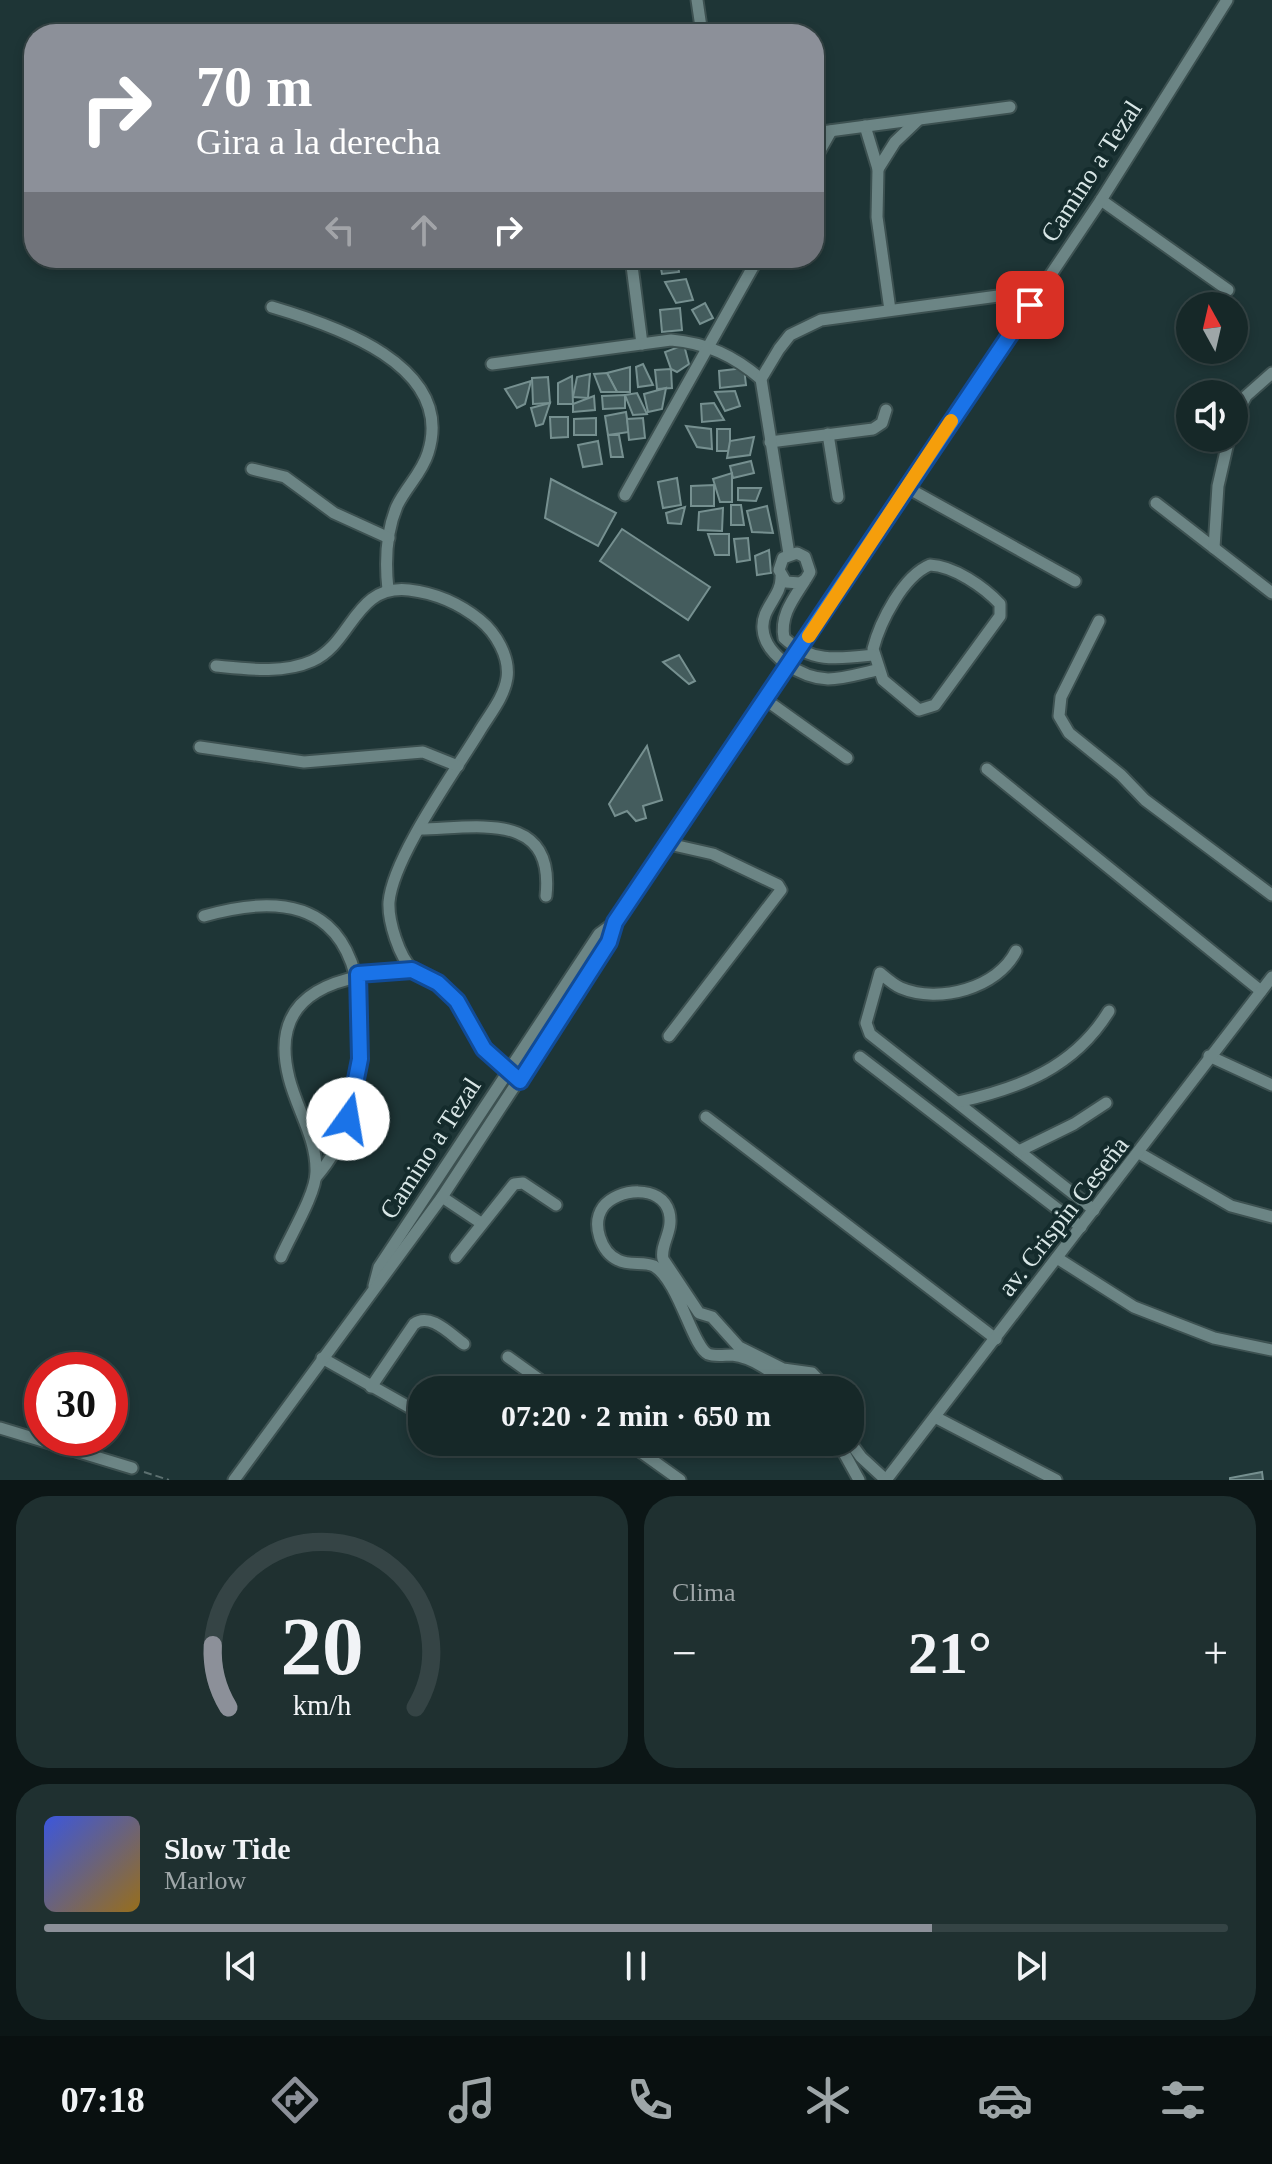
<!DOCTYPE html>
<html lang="es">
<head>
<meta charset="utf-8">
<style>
  :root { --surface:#162828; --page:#1f3030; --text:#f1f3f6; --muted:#9ea6a8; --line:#354445; --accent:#8c9099 }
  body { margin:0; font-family:"Times New Roman",serif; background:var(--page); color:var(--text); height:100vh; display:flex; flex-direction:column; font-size:30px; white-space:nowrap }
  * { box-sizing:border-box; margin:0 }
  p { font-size:26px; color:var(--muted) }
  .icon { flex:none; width:44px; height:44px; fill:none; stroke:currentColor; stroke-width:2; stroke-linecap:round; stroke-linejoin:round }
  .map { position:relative; height:1480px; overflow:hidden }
  .drawer { display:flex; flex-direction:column; gap:16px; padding:16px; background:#0c1616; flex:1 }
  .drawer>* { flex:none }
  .top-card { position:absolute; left:24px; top:24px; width:800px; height:244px; border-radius:32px; box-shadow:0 4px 12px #0003,0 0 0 2px var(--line); background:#8c9099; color:#fff; overflow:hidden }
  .needle { width:52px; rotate:352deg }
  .tools { position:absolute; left:1176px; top:292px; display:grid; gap:16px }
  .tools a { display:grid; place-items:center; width:72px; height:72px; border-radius:50%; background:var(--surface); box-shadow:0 4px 12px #0003,0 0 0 2px var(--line); font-size:40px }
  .speed { position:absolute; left:24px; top:1352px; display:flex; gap:16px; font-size:40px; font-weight:700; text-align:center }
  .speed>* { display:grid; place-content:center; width:104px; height:104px; border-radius:50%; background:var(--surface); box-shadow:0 4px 12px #0003,0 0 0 2px var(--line); line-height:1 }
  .speed .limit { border:12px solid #d22; background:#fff; color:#111 }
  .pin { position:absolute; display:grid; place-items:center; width:68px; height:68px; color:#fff; margin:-34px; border-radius:16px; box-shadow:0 4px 12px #0006 }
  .me { position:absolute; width:88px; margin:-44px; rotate:13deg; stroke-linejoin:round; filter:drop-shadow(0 0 6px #0008) }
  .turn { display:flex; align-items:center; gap:28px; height:168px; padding:0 40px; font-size:36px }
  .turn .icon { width:104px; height:104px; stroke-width:2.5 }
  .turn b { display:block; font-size:56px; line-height:68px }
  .lanes { display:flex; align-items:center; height:76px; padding:0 40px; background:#0003; justify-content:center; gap:40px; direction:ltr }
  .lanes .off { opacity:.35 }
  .big { font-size:60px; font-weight:800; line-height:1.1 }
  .drawer .tile { flex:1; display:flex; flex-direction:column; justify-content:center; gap:12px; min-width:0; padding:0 28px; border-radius:32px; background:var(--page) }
  .drawer .dial { align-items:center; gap:0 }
  .dial svg { height:208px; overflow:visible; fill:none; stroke:var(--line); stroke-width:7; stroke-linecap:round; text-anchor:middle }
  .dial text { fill:var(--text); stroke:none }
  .song { display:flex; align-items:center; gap:24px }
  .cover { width:96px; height:96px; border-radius:12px; background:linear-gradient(135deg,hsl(230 70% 55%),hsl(40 70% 35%)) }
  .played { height:8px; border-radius:4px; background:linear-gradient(90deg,var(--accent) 75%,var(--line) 75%) }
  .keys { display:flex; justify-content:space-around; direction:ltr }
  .heat { display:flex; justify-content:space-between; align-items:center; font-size:44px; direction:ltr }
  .drawer .tiles { flex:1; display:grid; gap:16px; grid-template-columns:1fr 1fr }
  .tile:last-child { grid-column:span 2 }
  .trip { position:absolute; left:408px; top:1376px; width:456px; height:80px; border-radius:32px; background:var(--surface); box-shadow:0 4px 12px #0003,0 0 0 2px var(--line); font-weight:800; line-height:80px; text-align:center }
  .menu { display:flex; height:128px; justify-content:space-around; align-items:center; background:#091010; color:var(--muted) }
  .menu .icon { width:56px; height:56px }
  .menu .selected { color:var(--accent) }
  .menu b { font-size:36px; color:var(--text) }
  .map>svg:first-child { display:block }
</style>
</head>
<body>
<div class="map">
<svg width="1272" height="1480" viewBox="0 0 1272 1480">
  <rect width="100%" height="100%" fill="#1e3536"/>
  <g fill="#445c5d" stroke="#769090" stroke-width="2">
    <polygon points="659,258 677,258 679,272 662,274"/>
    <polygon points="687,258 706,258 709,268 689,268"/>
    <polygon points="686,279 693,300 676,303 665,282"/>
    <polygon points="705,303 713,318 700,324 692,310"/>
    <polygon points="680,308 682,330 662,332 660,310"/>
    <polygon points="684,345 689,364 677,372 671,369 665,352"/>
    <polygon points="643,364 653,385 638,387 636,367"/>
    <polygon points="630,367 630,392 617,392 607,373"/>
    <polygon points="744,368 746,385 720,388 719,371"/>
    <polygon points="671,369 672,388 657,389 655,370"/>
    <polygon points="607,373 617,392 601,392 594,374"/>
    <polygon points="590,374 588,398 573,397 577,377"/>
    <polygon points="572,376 573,404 558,404 558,383"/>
    <polygon points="548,377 550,403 533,404 532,378"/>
    <polygon points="531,381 525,404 517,408 505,389"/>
    <polygon points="666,388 662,409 648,412 644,394"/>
    <polygon points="735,391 740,406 725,411 715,392"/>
    <polygon points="637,393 647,414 633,415 625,395"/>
    <polygon points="625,395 625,408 603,409 602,396"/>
    <polygon points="594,396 595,410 573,412 573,404"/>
    <polygon points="550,403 543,424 536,426 531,408"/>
    <polygon points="714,403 724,420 702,422 701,404"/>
    <polygon points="626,412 629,432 608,435 605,416"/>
    <polygon points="550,417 568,417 568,437 551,438"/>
    <polygon points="596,418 596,435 574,435 574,419"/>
    <polygon points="643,418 645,438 629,440 627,419"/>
    <polygon points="686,426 711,429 712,449 697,447"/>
    <rect x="717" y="429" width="13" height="22"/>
    <polygon points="608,435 619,435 623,457 611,457"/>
    <polygon points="754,437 750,455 727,458 730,441"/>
    <polygon points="598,441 602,464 583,467 578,445"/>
    <polygon points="751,461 754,473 733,478 730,466"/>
    <polygon points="732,473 732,502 720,502 713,479"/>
    <polygon points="677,478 681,505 663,508 658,482"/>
    <polygon points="551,479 616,513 598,546 545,518"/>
    <polygon points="714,485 714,506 691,506 691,486"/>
    <polygon points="738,488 761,488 756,501 738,500"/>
    <polygon points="731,505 741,505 744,525 731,525"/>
    <polygon points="767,506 773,533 752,532 747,511"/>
    <polygon points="685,507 681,524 668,523 666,513"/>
    <polygon points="723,508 722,531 698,530 699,512"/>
    <polygon points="622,529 710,587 688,620 600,561"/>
    <polygon points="708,534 729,534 729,555 715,555"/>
    <polygon points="748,538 750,560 737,562 734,539"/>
    <polygon points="769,550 771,573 757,575 755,556"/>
    <polygon points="679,655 695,681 689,684 663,662"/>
    <polygon points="647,746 662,800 643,806 646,818 636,821 627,811 615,816 609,804"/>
    <polygon points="1262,1472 1263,1480 1230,1480 1230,1478"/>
  </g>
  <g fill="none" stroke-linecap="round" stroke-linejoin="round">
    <g stroke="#3d5151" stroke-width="15">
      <g id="minor">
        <polyline points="697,0 702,34"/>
        <polyline points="865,126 878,169 877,217 890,310"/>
        <polyline points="814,133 1010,107"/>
        <polyline points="814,161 831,131"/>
        <polyline points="878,169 895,142 918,120"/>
        <polyline points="1101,200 1228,290"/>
        <polyline points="631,258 642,344"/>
        <path d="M272,307C333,325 456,365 428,453C422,473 406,487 397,506C386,532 385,562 388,590"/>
        <path d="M492,364L671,340C707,343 734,356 761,379"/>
        <polyline points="1234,418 1246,396 1272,373"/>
        <polyline points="828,434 838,497"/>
        <polyline points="770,442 873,429 882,423 886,410"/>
        <polyline points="252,469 285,477 334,513 389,538"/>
        <polyline points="906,487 1075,581"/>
        <polyline points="625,495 758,258"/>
        <polyline points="1156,503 1272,593"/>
        <polyline points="1214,548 1218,486 1229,438"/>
        <polyline points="789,554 761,379 779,349 790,335 821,320 998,296"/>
        <path d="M930,565C954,566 984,587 1000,604V616L935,705L919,710L883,680L873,649C880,622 903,576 930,565Z"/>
        <path d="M781,577C782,596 761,608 763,629C765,656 802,678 828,679C844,679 862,673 877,670"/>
        <path d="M806,579L800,583L786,582L779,570L783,558L797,553L805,557L810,572C798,594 779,612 784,638C811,663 838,659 873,655"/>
        <polyline points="1099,621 1061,697 1059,716 1069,733 1121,775 1145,800 1272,895"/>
        <path d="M216,666C247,669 283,674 312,661C353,643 354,584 409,590C435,593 460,604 480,620C496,633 510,657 507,678C504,698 489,715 479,732C454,773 393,857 389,902C388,921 399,957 413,970C426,982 445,985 457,1001C481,1034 482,1055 520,1081"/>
        <polyline points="766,700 847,758"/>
        <polyline points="200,747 304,762 423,752 458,766"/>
        <polyline points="987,769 1261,991"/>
        <path d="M420,829C477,828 555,810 546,896"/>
        <path d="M204,916C318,883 366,931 361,1046C358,1094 348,1141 316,1177"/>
        <path d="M1016,951C998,988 939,1004 901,988C894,985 886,978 880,973L866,1023L870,1034L1094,1210"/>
        <polyline points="669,1036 781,890 778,885 713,854 669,844"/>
        <polyline points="1209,1056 1272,1085"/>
        <polyline points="860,1057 1081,1227"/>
        <path d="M958,1102C1020,1088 1074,1068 1109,1011"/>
        <polyline points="706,1117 996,1339"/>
        <polyline points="1019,1151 1074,1124 1106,1103"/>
        <polyline points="1139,1153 1231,1206 1272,1217"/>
        <polyline points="442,1197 481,1223"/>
        <path d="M281,1257C290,1236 316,1194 316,1172C317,1139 297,1110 289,1078C266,987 345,975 412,970"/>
        <polyline points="456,1257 514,1184 523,1183 556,1205"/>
        <polyline points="1057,1258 1134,1307 1214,1338 1272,1350"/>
        <polyline points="374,1286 379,1267 599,934 614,923"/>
        <polyline points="508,1357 554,1390"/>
        <polyline points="322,1358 416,1411"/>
        <path d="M371,1387L414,1324C430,1312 450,1334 464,1344"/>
        <path d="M787,1390C777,1373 752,1357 732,1355C725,1355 715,1357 708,1354C692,1346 679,1281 654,1266C644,1261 629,1266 618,1260C601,1252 591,1224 603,1207C617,1188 661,1184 669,1212C674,1231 660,1244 663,1259L699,1313L712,1317L739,1347L783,1369L812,1373L828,1390"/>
        <polyline points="935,1417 1056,1480"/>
        <polyline points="0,1428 132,1468"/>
        <polyline points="627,1442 680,1480"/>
        <polyline points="838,1442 859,1480"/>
        <polyline points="850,1442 861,1457 886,1480"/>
        <polyline points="234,1480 442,1197 609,942 615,922 1101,200 1227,0"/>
        <polyline points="886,1480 1272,977"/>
      </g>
    </g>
    <polyline stroke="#5c7070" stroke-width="2" stroke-dasharray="8 4" stroke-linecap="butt" points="144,1472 169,1480"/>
    <use href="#minor" stroke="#6c8585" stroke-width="11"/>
  </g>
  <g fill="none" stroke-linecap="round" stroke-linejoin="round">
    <g stroke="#114b97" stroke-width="20">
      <polyline id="route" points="348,1119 360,1059 358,974 412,970 438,983 457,1001 484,1049 520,1081 609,942 615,922 1030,305"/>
    </g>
    <use href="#route" stroke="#1a73e8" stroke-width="14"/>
    <polyline stroke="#f59e0b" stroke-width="14" points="809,636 951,421"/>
  </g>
  <g text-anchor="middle" stroke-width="8" stroke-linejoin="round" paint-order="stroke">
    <g font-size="26" fill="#d8e6e6" stroke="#142b2c">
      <text transform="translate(1091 171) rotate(-57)" y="9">Camino a Tezal</text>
      <text transform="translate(430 1148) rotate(-57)" y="9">Camino a Tezal</text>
      <text transform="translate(1063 1216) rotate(-52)" y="9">av. Crispin Ceseña</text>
    </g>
  </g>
</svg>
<div class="tools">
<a><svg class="needle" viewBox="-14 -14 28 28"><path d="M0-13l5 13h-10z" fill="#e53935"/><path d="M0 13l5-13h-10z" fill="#9ea6a8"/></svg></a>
<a><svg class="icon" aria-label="sound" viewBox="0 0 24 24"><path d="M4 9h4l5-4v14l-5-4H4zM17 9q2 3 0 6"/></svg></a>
</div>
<div class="speed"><div class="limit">30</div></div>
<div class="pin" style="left:1030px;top:305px;background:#d93025"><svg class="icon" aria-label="arrive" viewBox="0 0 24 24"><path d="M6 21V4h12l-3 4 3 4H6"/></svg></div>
<svg class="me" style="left:348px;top:1119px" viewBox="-20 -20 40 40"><circle r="19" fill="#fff"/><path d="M0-13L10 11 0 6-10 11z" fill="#1a73e8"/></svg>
<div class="trip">07:20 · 2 min · 650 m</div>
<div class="top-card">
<div class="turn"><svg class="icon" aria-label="right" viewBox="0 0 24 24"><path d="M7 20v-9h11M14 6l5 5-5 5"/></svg><div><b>70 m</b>Gira a la derecha</div></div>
<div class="lanes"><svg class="icon off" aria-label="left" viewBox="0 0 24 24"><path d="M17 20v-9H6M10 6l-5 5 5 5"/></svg><svg class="icon off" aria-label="ahead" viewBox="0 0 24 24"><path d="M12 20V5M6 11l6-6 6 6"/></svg><svg class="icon" aria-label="right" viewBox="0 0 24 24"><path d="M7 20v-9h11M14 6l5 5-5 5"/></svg></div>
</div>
</div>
<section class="drawer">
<div class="tiles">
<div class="tile dial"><svg viewBox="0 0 100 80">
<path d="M14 69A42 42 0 1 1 86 69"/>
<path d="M14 69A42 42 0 0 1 8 45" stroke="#8c9099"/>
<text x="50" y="56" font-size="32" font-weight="700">20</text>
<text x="50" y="72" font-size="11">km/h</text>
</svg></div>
<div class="tile"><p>Clima</p>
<div class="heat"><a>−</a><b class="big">21°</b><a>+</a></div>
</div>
<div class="tile">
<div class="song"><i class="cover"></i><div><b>Slow Tide</b><p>Marlow</p></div></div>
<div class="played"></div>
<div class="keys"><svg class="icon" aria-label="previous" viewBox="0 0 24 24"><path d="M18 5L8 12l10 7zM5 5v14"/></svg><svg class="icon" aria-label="pause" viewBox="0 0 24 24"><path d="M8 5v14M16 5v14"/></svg><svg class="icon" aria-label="next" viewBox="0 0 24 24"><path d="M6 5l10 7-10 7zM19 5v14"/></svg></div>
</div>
</div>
</section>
<nav class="menu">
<b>07:18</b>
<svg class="icon selected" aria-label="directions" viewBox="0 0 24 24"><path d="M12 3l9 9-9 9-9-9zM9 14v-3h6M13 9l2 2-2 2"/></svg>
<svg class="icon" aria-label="music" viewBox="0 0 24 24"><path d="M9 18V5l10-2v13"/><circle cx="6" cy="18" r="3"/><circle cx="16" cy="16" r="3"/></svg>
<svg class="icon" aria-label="phone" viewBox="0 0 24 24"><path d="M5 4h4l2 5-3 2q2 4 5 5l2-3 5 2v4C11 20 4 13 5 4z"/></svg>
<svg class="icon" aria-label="climate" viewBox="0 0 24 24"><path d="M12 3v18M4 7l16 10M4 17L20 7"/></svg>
<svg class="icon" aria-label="car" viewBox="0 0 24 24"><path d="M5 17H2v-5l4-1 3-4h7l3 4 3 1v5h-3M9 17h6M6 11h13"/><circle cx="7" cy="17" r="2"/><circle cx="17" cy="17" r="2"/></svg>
<svg class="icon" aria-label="filters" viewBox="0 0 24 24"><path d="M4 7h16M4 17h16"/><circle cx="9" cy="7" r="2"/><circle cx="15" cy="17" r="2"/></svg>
</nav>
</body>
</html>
